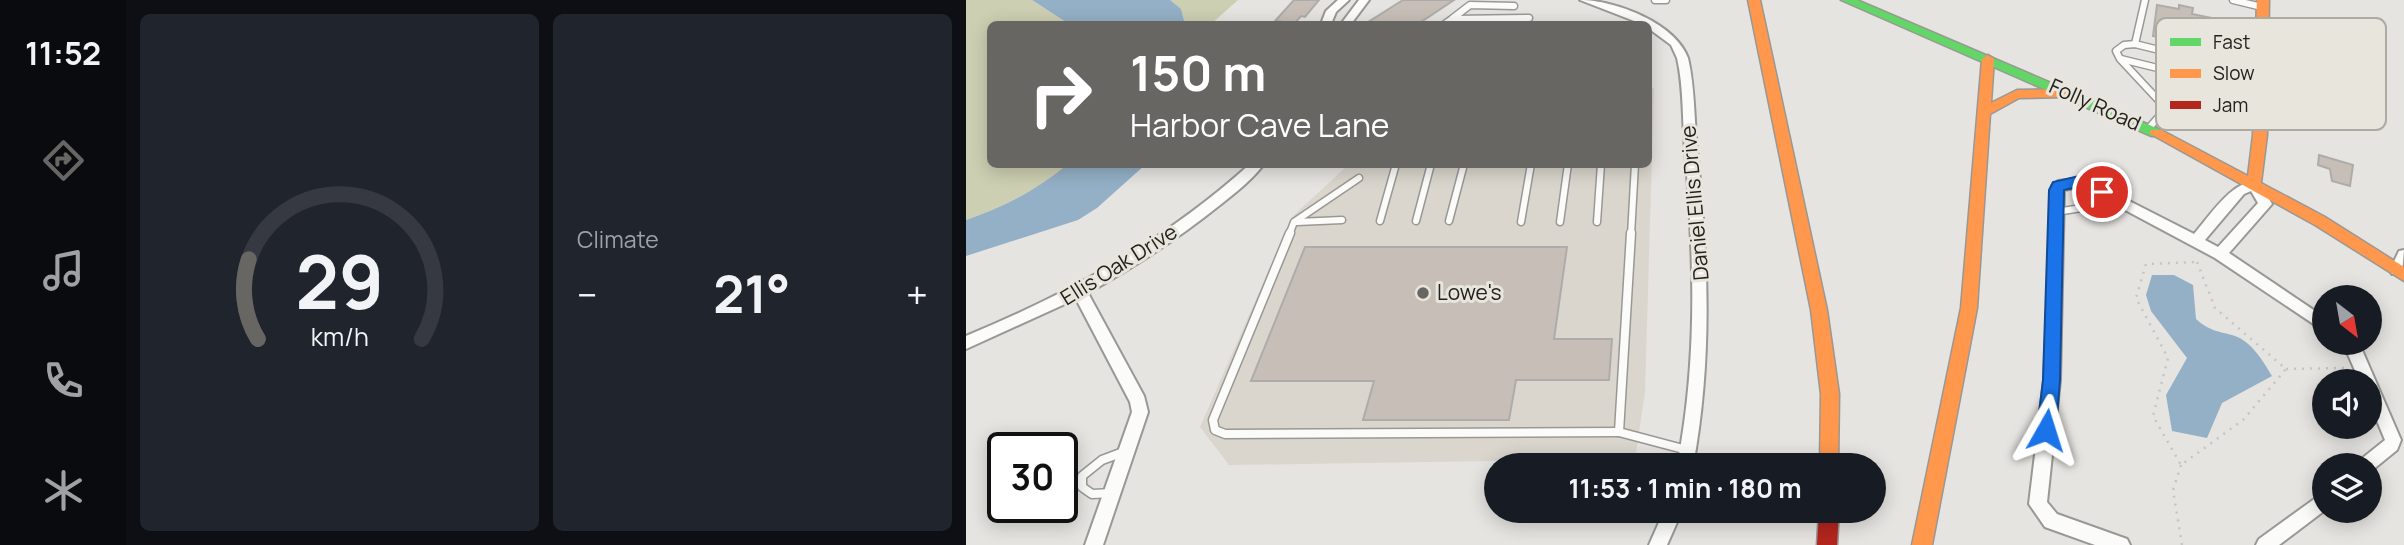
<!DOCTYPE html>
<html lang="en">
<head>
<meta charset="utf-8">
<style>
  :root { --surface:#171b24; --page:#20242c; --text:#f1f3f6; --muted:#9ea1a6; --line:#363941; --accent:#676663 }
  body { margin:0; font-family:Manrope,sans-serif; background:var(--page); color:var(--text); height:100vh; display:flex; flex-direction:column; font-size:26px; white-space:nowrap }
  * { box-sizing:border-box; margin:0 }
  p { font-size:23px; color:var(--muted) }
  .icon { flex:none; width:38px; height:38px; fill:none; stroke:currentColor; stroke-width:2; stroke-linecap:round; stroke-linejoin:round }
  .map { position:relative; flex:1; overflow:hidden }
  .details { display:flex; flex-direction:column; gap:14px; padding:14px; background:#0d0f14; width:840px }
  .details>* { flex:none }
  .top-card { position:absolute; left:21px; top:21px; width:665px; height:147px; border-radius:10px; box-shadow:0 4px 18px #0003; background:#676663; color:#fff; overflow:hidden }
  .needle { width:46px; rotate:149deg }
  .buttons { position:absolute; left:1346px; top:285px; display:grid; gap:14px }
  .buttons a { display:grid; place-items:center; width:70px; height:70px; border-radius:50%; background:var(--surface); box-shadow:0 4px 18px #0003; font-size:35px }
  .speed { position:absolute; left:21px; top:432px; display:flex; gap:14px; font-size:35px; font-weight:700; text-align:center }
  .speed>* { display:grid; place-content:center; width:91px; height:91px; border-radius:50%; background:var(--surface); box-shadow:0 4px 18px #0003; line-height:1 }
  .speed .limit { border:4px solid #111; border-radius:10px; background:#fff; color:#111 }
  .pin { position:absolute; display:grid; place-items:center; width:60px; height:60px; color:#fff; margin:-30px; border:4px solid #fff; border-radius:50%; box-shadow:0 2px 7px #0007 }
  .me { position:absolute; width:77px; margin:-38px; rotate:6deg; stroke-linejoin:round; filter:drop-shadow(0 0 5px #0008) }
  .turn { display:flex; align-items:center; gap:24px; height:147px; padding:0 28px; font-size:32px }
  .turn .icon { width:91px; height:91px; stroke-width:2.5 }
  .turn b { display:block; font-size:49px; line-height:60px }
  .big { font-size:52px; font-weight:700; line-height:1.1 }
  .details .widget { flex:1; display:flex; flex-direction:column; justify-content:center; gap:10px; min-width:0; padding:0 24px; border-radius:10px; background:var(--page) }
  .details .dial { align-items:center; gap:0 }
  .dial svg { height:182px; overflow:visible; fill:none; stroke:var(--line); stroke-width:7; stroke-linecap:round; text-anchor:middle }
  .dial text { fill:var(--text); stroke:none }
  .heat { display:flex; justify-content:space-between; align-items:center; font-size:38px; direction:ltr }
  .details .tiles { flex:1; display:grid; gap:14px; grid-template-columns:repeat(2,1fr) }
  .trip { position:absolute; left:518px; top:453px; width:402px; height:70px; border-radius:35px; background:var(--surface); box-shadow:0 4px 18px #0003; font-weight:700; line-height:70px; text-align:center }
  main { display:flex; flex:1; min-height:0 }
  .tabs { display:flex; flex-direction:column; width:126px; justify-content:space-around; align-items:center; background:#090b0e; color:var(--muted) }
  .tabs .icon { width:49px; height:49px }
  .tabs .current { color:var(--accent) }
  .tabs b { font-size:32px; color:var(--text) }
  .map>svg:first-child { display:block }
</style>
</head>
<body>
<main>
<nav class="tabs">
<b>11:52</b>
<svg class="icon current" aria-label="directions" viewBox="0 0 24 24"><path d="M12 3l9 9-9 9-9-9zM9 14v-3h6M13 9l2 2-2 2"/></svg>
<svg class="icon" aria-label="music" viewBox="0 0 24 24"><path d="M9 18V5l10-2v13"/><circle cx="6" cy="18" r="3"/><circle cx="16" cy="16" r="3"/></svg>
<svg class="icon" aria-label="phone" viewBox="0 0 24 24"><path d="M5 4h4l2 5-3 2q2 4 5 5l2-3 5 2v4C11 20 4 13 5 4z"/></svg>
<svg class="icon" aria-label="climate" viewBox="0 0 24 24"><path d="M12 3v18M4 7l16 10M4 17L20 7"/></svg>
</nav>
<section class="details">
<div class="tiles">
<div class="widget dial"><svg viewBox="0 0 100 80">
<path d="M14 69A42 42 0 1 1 86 69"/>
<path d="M14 69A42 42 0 0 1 10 34" stroke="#676663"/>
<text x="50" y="56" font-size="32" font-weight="700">29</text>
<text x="50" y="72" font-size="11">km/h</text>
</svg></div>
<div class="widget"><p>Climate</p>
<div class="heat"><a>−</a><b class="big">21°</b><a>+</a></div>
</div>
</div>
</section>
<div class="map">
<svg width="1438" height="545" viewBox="0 0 1438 545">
  <rect width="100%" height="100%" fill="#e5e4e0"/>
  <polygon fill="#dad6cd" points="683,88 688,88 679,392 669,459 263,465 234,427 326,217 382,165 682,164"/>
  <g fill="#cdcfb2">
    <path d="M0,0H66L103,24H24V164L102,165C71,190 38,207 0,220Z"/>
    <polygon points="204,0 272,0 245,24 219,24 215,9"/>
  </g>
  <g fill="#94b0c6">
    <polygon points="66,0 204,0 215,9 219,24 103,24"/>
    <path d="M102,164L179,165L131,208L112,220L0,256V220C38,207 71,190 102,164Z"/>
    <path d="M1186,275H1208L1227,285L1230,319C1243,331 1252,331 1269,336C1286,342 1297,361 1306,376L1256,403L1241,438L1206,431L1200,395L1221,358L1185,311L1180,295Z"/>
  </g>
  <g fill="#c7bfb7" stroke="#aeacaa" stroke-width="2">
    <polygon points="328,0 353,0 339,17 335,16 329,23 309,21"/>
    <polygon points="437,0 488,0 452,24 399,24"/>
    <polygon points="1191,5 1213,9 1213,5 1227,8 1226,14 1261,21 1260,53 1187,36"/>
    <polygon points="1353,155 1387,165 1384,186 1366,181 1364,169 1352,165"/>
    <polygon points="339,247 601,247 588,339 646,339 643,380 550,380 543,420 397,420 408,381 285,381"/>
  </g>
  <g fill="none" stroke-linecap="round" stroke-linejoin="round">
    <g stroke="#999895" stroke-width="9">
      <g id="lane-far1">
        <polyline points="689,0 700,0"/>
        <polyline points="1267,0 1296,7"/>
        <polyline points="487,18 504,5 548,6"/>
        <polyline points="479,24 486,19 563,18"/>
        <polyline points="1169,44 1179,0"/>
        <polyline points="1155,59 1293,93"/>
        <polyline points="1183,128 1197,112 1196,104 1154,59 1150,51 1158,45 1169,44 1294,75"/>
        <polyline points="1090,212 1154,202"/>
        <polyline points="414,221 430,164"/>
        <polyline points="450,221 465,164"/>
        <polyline points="483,221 498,164"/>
        <polyline points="331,222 376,220"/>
        <polyline points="555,222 565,164"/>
        <polyline points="594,222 602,164"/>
        <polyline points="631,222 635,164"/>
        <polyline points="323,235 328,222 393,178"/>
        <polyline points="665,235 669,164"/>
      </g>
    </g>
    <g stroke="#999895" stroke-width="11">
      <g id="lane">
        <polyline points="324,233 247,420 249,430 259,434 653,432"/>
        <polyline points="665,233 653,432 721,450"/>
        <polyline points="147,493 126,494 116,487 116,476 136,460 160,451"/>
      </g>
    </g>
    <g stroke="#999895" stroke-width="4">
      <g id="street">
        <polygon points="372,0 383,0 370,12 365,24 355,24 360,11"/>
        <polygon points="393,0 403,0 385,24 375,24"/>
        <path d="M614,0C649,0 709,23 722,58C729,88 728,119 731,149C742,257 747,358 727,466H711C732,358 728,257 719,149C716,119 718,88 711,58L705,45L682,28V24H676Z"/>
        <path d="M284,164H298C286,180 269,193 254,205C212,239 168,267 122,293L178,396L182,412L137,545H119L166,412L164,402L110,299L0,349V336C104,293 200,240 284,164Z"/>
        <path d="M1118,178L1228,234C1243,217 1268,177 1293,182L1306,204L1263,253L1358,317V331L1249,258L1116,187L1098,190L1094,380L1081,502L1091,514L1161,539L1164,545H1129L1079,527L1063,504L1078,380L1086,186L1092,181ZM1285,191L1292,203L1252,247L1239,240L1278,194Z"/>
        <polygon points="1438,250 1436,274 1426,274 1424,270 1433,251"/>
        <polygon points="1377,343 1393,343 1435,440 1431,450 1404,472 1404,466 1392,466 1394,460 1419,440 1404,404 1404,382 1394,382"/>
        <polygon points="1358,492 1358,511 1313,545 1290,545 1293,539"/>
        <polygon points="698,511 716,511 701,545 683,545"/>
      </g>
    </g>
    <g stroke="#999895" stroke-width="3">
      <polygon id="fast" points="875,0 891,0 1195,130 1197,133 1195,136 1185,136"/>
    </g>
    <g stroke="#999895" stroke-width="3">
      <g id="slow">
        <polygon points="782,0 794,0 861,310 873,394 872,466 854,466 855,394 845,310"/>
        <polygon points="1291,0 1303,0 1301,135 1295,183 1359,217 1438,267 1438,281 1349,225 1183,133 1185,130 1195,130 1282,176 1287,135"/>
        <polygon points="1022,55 1028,59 1025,103 1051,90 1101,89 1107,93 1101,97 1053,98 1024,114 1011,308 966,545 946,545 995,308 1016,59"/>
      </g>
    </g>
    <g stroke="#999895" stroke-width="3">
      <polygon id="jam" points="853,511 873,511 871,545 851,545"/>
    </g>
    <g stroke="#c5c5c3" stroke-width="2.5" stroke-dasharray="2 6" stroke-linecap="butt">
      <polygon points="1231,262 1249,308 1320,369 1277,420 1215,465 1187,416 1202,358 1170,298 1180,264"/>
      <polyline points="1320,369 1380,368"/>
      <polyline points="1215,465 1207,490 1216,545"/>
    </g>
    <use href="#lane-far1" stroke="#fbfbfa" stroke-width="6"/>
    <use href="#lane" stroke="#fbfbfa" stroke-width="8"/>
    <use href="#street" fill="#fbfbfa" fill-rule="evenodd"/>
    <use href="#fast" fill="#63d668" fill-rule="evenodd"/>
    <use href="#slow" fill="#ff974d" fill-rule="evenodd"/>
    <use href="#jam" fill="#b3261e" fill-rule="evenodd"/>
  </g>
  <polygon fill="#1a73e8" stroke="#114b97" stroke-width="2" points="1113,176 1144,192 1136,197 1112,187 1098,190 1094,380 1090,430 1087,436 1080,438 1074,436 1071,430 1077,380 1083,190 1087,182"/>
  <circle fill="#676663" stroke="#e8e5dd" stroke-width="2.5" cx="457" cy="293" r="7"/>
  <g text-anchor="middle" stroke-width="6" stroke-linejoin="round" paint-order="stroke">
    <g font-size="21" fill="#23221f" stroke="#e8e5dd">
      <text transform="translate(1129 105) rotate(24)" y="7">Folly Road</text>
      <text transform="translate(729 203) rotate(-95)" y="7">Daniel Ellis Drive</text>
      <text transform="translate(153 265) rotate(-32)" y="7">Ellis Oak Drive</text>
    </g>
    <g font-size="21" fill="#23221f" stroke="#e8e5dd" text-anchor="start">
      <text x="471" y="300">Lowe's</text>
    </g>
  </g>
  <rect x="1190" y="18" width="230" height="112" rx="10" fill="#e8e5dd" stroke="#adaaa4" stroke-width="2"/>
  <rect x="1204" y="38" width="31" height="8" fill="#63d668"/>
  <rect x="1204" y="69" width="31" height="9" fill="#ff974d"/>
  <rect x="1204" y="101" width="31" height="8" fill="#b3261e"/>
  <g font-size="19" fill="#23221f">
    <text x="1247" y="49">Fast</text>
    <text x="1247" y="80">Slow</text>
    <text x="1247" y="112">Jam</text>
  </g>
</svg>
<div class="buttons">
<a><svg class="needle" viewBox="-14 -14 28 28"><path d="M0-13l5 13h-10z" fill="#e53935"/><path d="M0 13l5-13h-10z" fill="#9ea1a6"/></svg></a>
<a><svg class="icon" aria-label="sound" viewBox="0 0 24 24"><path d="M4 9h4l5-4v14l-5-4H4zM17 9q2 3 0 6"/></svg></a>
<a><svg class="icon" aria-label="layers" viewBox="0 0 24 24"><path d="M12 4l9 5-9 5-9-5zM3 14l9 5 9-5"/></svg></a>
</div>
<div class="speed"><div class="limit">30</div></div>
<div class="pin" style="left:1136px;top:192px;background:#d93025"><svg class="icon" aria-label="arrive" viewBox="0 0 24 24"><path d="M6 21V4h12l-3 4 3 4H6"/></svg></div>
<svg class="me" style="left:1080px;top:430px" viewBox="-20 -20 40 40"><path d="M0-17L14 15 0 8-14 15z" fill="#1a73e8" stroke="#fff" stroke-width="4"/></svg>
<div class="trip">11:53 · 1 min · 180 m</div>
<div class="top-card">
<div class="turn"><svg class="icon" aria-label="right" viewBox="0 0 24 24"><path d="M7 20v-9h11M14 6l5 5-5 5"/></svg><div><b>150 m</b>Harbor Cave Lane</div></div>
</div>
</div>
</main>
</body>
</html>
